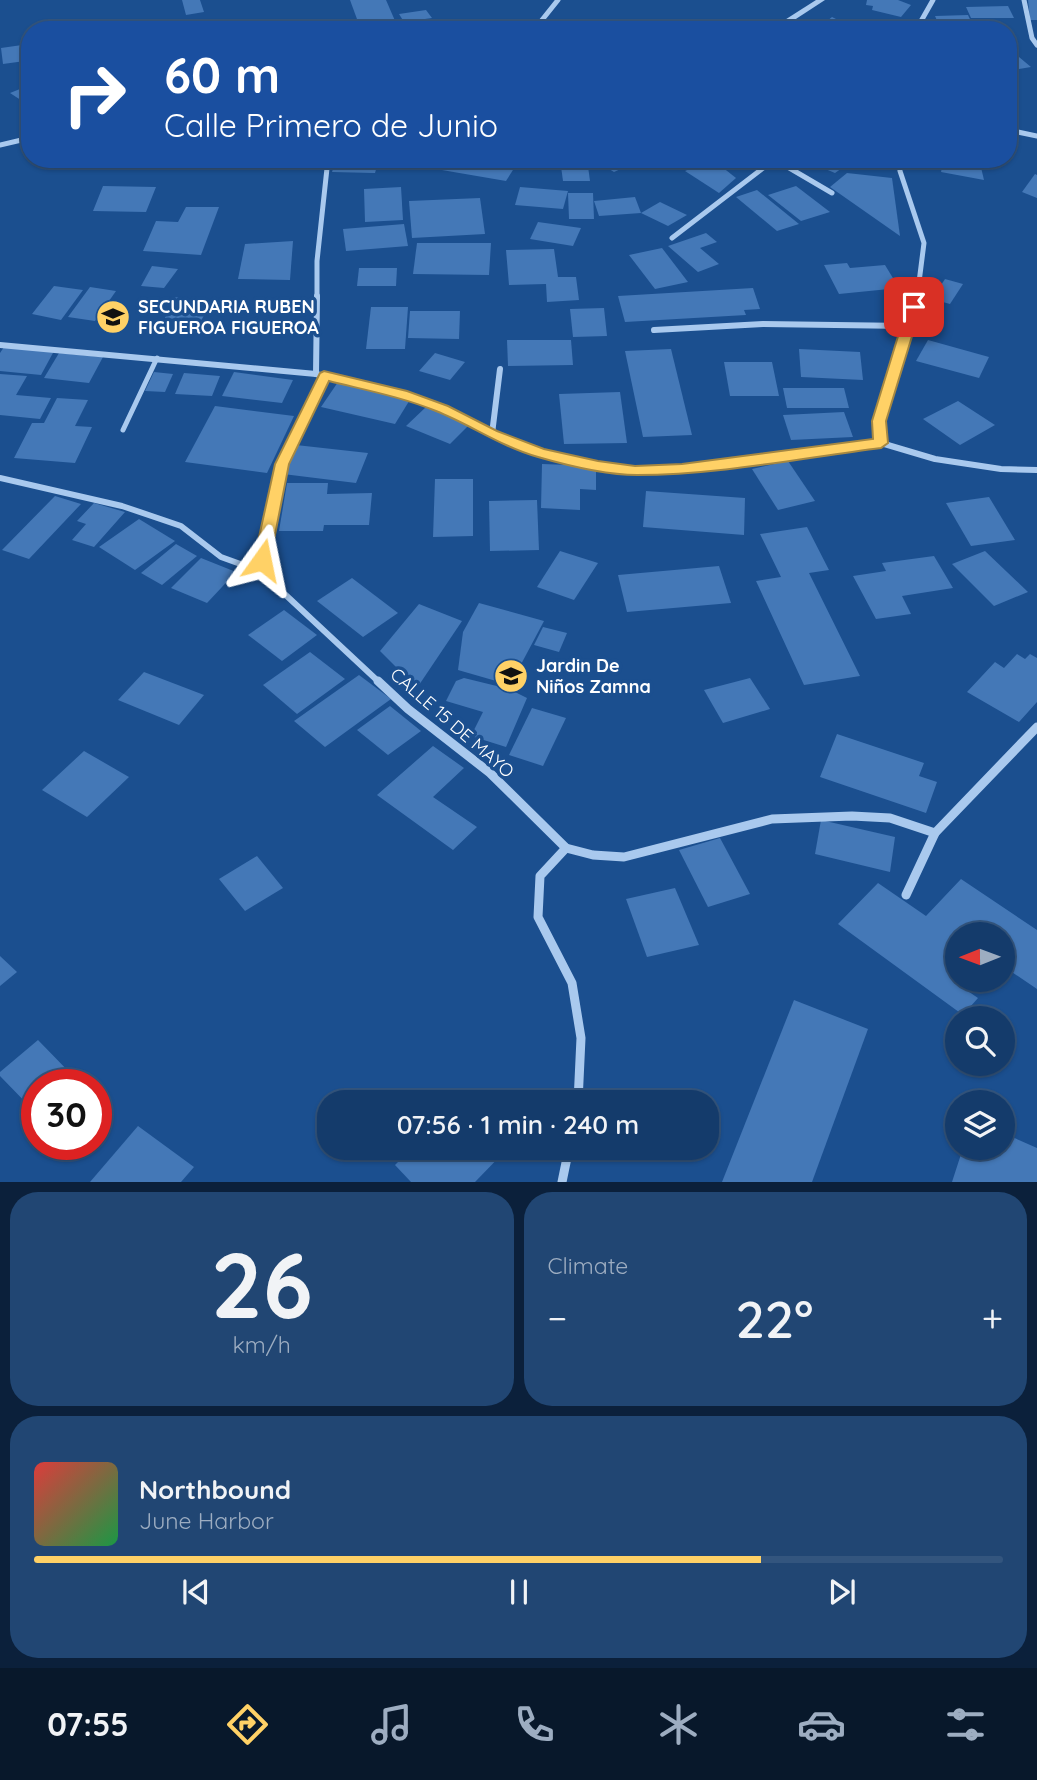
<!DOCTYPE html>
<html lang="en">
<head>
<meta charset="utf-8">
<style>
  :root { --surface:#143b6b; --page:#214673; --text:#f1f3f6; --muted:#9dadc1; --line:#33557e; --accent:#ffd166 }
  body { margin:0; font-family:Quicksand,sans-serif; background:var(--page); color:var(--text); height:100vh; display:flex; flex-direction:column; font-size:26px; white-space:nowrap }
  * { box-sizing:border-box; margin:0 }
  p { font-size:23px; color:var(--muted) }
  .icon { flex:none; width:38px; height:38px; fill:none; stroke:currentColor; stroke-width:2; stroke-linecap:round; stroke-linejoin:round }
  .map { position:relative; height:1182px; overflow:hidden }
  .details { display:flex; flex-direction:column; gap:10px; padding:10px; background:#0b203b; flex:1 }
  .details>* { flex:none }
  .top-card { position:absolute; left:21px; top:21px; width:996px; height:147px; border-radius:28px; box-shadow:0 2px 5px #0004,0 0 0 2px var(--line); background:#1a4fa0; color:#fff; overflow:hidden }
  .needle { width:46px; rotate:269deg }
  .tools { position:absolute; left:945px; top:922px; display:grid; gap:14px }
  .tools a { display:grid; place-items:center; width:70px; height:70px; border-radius:50%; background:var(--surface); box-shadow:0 2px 5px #0004,0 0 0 2px var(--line); font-size:35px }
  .speed { position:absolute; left:21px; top:1069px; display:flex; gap:14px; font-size:35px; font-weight:700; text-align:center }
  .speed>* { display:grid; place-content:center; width:91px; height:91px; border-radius:50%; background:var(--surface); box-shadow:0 2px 5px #0004,0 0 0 2px var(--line); line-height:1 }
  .speed .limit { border:10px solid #d22; background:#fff; color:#111 }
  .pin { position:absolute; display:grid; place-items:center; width:60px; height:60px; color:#fff; margin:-30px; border-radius:14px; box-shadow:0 4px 10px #0006 }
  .me { position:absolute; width:77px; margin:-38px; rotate:12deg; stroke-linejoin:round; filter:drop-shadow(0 0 5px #0008) }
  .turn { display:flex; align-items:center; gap:24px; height:147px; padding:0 28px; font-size:32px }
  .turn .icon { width:91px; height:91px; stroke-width:2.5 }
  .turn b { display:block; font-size:49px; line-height:60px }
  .big { font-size:52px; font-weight:600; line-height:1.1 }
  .details .card { flex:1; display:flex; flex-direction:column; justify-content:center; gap:10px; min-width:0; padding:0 24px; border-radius:28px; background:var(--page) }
  .details .dial { align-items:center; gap:0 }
  .dial b { font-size:91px; line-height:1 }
  .song { display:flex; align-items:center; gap:21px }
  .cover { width:84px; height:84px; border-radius:10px; background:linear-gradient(135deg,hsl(0 70% 55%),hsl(140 70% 35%)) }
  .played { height:7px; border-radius:4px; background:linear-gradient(90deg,var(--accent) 75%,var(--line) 75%) }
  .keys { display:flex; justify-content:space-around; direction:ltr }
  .heat { display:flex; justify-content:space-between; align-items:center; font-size:38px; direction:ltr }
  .details .tiles { flex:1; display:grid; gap:10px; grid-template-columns:1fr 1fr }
  .card:last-child { grid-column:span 2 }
  .trip { position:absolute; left:317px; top:1090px; width:402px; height:70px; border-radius:28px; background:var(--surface); box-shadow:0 2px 5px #0004,0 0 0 2px var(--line); font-weight:600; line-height:70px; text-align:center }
  .tabs { display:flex; height:112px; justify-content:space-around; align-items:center; background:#08182b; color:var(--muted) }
  .tabs .icon { width:49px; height:49px }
  .tabs .selected { color:var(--accent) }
  .tabs b { font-size:32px; color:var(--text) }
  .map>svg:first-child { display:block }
</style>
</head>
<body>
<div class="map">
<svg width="1037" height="1182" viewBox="0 0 1037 1182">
  <rect width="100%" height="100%" fill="#1b4f8f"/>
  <g fill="#4478b7">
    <polygon points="182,0 200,0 204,12 186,15"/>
    <polygon points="350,0 386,0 399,30 361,30"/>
    <polygon points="867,0 898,0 911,5 901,17 872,10 873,6 866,5"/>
    <polygon points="1028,0 1037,0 1037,20 1030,20"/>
    <polygon points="1008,6 1014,18 971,18 966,7"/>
    <polygon points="426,10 432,18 404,22 399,14"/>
    <polygon points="968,15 975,30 949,29 947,25 939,25 935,16"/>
    <polygon points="832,17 846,24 841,30 816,30"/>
    <polygon points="22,45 25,61 3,64 1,48"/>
    <polygon points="1008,47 1019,57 1031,67 1008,71"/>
    <polygon points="30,85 30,106 10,93"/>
    <polygon points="336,159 379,159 375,173 332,172"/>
    <polygon points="443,159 520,159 506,181 436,169"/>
    <polygon points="560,159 587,159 590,181 563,181"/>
    <polygon points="593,159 630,159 636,162 614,172"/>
    <polygon points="712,159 736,178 719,193 685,171"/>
    <polygon points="801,159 855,159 835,173"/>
    <polygon points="944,159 979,159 984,180 941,172"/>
    <polygon points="847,173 892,178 900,236 830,187"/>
    <polygon points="1035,174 1037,175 1037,198 1022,192"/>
    <polygon points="103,186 156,187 146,212 93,211"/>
    <polygon points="796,186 830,212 801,221 768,195"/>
    <polygon points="401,187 403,220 365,222 364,189"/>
    <polygon points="520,187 568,191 563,209 515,205"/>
    <polygon points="757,190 799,224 777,231 736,197"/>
    <polygon points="568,193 593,193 594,219 569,219"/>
    <polygon points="635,197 641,213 599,216 594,201"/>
    <polygon points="480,198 485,234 412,238 409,201"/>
    <polygon points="660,202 687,215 668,226 641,213"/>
    <polygon points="186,207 219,207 201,255 143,251 156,221 178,222"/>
    <polygon points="538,222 581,228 573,246 530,239"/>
    <polygon points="404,224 408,246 346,251 343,229"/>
    <polygon points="706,233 717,242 700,248 719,264 698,272 668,246"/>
    <polygon points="293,241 290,280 238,279 245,244"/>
    <polygon points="417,243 491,243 489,275 413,274"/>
    <polygon points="662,248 688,282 655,289 629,255"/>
    <polygon points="554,249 558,277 576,277 579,300 547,302 546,284 509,285 506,250"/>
    <polygon points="847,263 850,268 885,265 899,288 839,294 824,265"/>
    <polygon points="152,266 178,269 164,288 141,286"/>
    <polygon points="359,268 397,268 396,286 357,286"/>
    <polygon points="945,279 963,284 950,304 932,299"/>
    <polygon points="54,286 83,290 61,320 32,314"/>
    <polygon points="90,287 116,291 95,321 68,317"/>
    <polygon points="753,288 760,309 744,310 746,315 625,322 618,296"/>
    <polygon points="174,297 211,302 201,321 165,318"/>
    <polygon points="371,307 408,307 405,349 366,349"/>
    <polygon points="604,308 607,336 573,337 570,309"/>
    <polygon points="410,311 460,311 459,339 408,338"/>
    <polygon points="507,340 571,340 573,365 508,366"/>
    <polygon points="928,340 989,357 979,378 916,361"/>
    <polygon points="4,347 54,351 41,375 0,371 0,353"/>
    <polygon points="671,349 692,435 643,437 625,351"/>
    <polygon points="799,349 860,352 863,380 801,377"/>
    <polygon points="59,353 103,357 89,383 44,378"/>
    <polygon points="435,353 465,362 450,380 419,371"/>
    <polygon points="724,362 772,362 779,396 730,396"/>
    <polygon points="154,372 173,374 165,392 145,391"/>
    <polygon points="234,372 293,380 282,403 222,396"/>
    <polygon points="184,373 220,376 212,396 175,394"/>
    <polygon points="0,374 27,376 16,395 51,398 40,419 0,415"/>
    <polygon points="338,382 411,398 395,424 321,407"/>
    <polygon points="783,388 844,388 849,408 787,408"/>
    <polygon points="620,392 627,443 564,444 559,394"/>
    <polygon points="57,398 88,400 75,426 92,427 75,463 14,458 32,423 44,423"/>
    <polygon points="958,401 995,425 960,445 923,419"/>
    <polygon points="215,406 294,416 267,473 185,462"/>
    <polygon points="426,407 469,425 450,444 406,426"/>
    <polygon points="844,412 853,437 791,440 783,415"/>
    <polygon points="296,445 368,453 356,483 283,474"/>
    <polygon points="788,461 815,501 778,510 752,469"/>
    <polygon points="542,464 596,466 596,490 580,489 580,510 541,508"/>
    <polygon points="435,479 473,479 473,536 433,537"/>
    <polygon points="287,483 328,483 327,494 372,493 369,525 324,525 323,531 279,531"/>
    <polygon points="646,491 745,498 744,535 643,527"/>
    <polygon points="55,496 81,504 29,559 2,550"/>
    <polygon points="989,497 1015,540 971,546 946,503"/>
    <polygon points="537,500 539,550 490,551 489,501"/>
    <polygon points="94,503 125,512 94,547 72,540 86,524 77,521"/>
    <polygon points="139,519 175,541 135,570 99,547"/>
    <polygon points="807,527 829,570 809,573 860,676 804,685 756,581 781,577 760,534"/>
    <polygon points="176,544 197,556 162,585 141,573"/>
    <polygon points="560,551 598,563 574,600 537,587"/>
    <polygon points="985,551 1028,592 994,606 952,564"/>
    <polygon points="934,556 953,588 902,596 911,614 876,619 853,576 886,571 882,563"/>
    <polygon points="201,558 236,572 207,603 171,588"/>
    <polygon points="719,566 731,603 627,612 618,575"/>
    <polygon points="352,578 398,613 363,637 317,601"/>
    <polygon points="479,603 544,621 510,685 458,670 463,632"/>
    <polygon points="419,604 462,621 417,688 380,651"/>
    <polygon points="284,610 317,635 282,661 248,635"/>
    <polygon points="543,627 567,633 559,652 534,645"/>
    <polygon points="310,652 345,679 297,714 263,685"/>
    <polygon points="1017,654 1025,659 1030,654 1037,658 1037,702 1019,722 967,692 995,662 1004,668"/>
    <polygon points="144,672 204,695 179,725 118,700"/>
    <polygon points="359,675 391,699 325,747 294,721"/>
    <polygon points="464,678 509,689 527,698 506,747 471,736 483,712 446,701 456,681"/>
    <polygon points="750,678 770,709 723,723 704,690"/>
    <polygon points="390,706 421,731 388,755 357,730"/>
    <polygon points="532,708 566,718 543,766 509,755"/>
    <polygon points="837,734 924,763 919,776 937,782 926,813 820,777"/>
    <polygon points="433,746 464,768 433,797 477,827 453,850 377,795"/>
    <polygon points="84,751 129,777 87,817 42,790"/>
    <polygon points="821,820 895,837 890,872 815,854"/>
    <polygon points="720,838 750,894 708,907 679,850"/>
    <polygon points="257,856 283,888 245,911 219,879"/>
    <polygon points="961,879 1037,930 1037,989 1003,966 1003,934 957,934 956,983 978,998 963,1015 838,924 878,883 926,916"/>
    <polygon points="675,888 699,945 647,957 626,899"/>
    <polygon points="0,956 17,972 0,986"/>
    <polygon points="794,1000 868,1029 812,1182 722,1182"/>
    <polygon points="38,1040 74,1077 64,1085 37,1085 37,1109 34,1111 0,1076 0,1072"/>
    <polygon points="138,1126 194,1167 181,1182 90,1182"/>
    <polygon points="1003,1133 1037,1148 1037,1182 952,1182 963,1148 1003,1148"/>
    <polygon points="412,1148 508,1148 475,1182 411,1182 395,1165"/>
  </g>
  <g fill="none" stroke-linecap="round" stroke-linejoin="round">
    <polyline stroke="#a9c9ee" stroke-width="5" points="123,430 157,358"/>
    <g stroke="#a9c9ee" stroke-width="5">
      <polyline points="1024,0 1032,38 1037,45"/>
      <polyline points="534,30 558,0"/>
      <polyline points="916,30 933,0"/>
      <polyline points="1008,130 1037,136"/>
      <polyline points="0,145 30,138"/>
      <polyline points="774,159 832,193"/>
      <polyline points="899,159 900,171 924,243 917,298"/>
      <polyline points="672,238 775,159"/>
      <polyline points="317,298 317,261 328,159"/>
    </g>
    <g stroke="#a9c9ee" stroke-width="6">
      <polyline points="654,330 763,324 908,326"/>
      <polyline points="0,345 316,374 402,394 443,409 492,434 540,453 598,466 635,470 683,468 881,443 935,459 1001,469 1037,470"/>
      <polyline points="316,374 317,296"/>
      <polyline points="492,434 500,369"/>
      <polyline points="881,443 879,421 918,296"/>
      <polyline points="0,478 122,506 181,526 221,557 260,571 380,683"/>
      <polyline points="260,571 282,464 325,375"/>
    </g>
    <g stroke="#a9c9ee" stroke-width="9">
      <polyline points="378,681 408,709 490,773 566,848 593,855 624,857 772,819 852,816 890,818 935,833"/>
      <polyline points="566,848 540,876 538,917 572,983 581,1038 578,1102"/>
      <polyline points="906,895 935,833 1037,727"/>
      <polyline points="562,1182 569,1148"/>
    </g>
    <polygon fill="#a9c9ee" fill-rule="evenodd" points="816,0 825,0 779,30 769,30"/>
  </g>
  <path fill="#ffd166" stroke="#a68842" stroke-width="2" d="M914,304L921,307L886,421L888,443L881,448C802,458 717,475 637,475C605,475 569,466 538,457C502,447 471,425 436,411C402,397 365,390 329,381L289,464L270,560L262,565L254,560L275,464L320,373L324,371L407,391L448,406L497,431L544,449L598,461L635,466L682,464L873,439L872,421L907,307Z"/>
  <defs>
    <g id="school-disc" transform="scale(1.75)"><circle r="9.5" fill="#ffd166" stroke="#1b4f8f"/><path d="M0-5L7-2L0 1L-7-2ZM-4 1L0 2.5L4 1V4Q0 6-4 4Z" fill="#111"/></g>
  </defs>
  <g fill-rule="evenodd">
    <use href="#school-disc" x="113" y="317"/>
    <use href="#school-disc" x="511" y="676"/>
  </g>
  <g text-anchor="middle" stroke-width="7" stroke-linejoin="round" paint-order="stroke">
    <g font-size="18" font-weight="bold" fill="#fff" stroke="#1b4f8f" text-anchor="start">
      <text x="138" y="313">SECUNDARIA RUBEN<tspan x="138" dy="21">FIGUEROA FIGUEROA</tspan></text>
      <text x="536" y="672">Jardin De<tspan x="536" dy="21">Niños Zamna</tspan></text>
    </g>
    <g font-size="18" fill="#fff" stroke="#1b4f8f">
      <text transform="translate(452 723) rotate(41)" y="6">CALLE 15 DE MAYO</text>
    </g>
  </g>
</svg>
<div class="tools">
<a><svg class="needle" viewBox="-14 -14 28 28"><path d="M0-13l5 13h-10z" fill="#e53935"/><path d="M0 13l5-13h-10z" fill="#9dadc1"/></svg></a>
<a><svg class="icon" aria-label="search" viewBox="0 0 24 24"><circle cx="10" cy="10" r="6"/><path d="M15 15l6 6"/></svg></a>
<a><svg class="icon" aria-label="layers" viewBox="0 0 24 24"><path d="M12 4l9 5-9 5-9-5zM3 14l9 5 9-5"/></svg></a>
</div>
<div class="speed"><div class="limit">30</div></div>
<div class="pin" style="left:914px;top:307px;background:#d93025"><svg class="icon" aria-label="arrive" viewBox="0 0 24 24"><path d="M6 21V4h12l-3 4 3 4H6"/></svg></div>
<svg class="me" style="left:262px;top:560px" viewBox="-20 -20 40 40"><path d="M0-17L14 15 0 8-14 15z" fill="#ffd166" stroke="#fff" stroke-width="4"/></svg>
<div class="trip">07:56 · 1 min · 240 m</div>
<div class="top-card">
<div class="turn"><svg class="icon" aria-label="right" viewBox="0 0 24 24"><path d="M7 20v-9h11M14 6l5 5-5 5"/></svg><div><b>60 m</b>Calle Primero de Junio</div></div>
</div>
</div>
<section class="details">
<div class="tiles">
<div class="card dial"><b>26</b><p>km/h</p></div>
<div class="card"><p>Climate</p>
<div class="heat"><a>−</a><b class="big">22°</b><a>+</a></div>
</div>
<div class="card">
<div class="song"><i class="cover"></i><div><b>Northbound</b><p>June Harbor</p></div></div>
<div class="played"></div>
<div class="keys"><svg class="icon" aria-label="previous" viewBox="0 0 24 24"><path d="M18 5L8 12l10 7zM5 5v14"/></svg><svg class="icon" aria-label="pause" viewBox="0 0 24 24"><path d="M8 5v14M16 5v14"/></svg><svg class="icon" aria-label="next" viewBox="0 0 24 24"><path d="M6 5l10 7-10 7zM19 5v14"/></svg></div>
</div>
</div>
</section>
<nav class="tabs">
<b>07:55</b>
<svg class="icon selected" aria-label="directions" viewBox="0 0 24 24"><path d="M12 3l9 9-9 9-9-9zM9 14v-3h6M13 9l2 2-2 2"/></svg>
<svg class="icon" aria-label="music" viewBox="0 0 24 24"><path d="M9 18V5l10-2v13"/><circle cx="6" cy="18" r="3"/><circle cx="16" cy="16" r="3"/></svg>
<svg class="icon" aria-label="phone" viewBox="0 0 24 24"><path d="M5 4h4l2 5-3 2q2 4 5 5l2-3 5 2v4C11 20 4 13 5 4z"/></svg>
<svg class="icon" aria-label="climate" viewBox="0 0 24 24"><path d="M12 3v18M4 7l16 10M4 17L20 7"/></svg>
<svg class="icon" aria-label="car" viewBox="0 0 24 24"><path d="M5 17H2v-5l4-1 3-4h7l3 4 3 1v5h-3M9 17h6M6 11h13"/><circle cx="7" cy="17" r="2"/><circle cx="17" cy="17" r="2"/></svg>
<svg class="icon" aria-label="filters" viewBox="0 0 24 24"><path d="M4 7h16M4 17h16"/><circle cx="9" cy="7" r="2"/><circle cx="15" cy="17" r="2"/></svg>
</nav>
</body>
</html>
